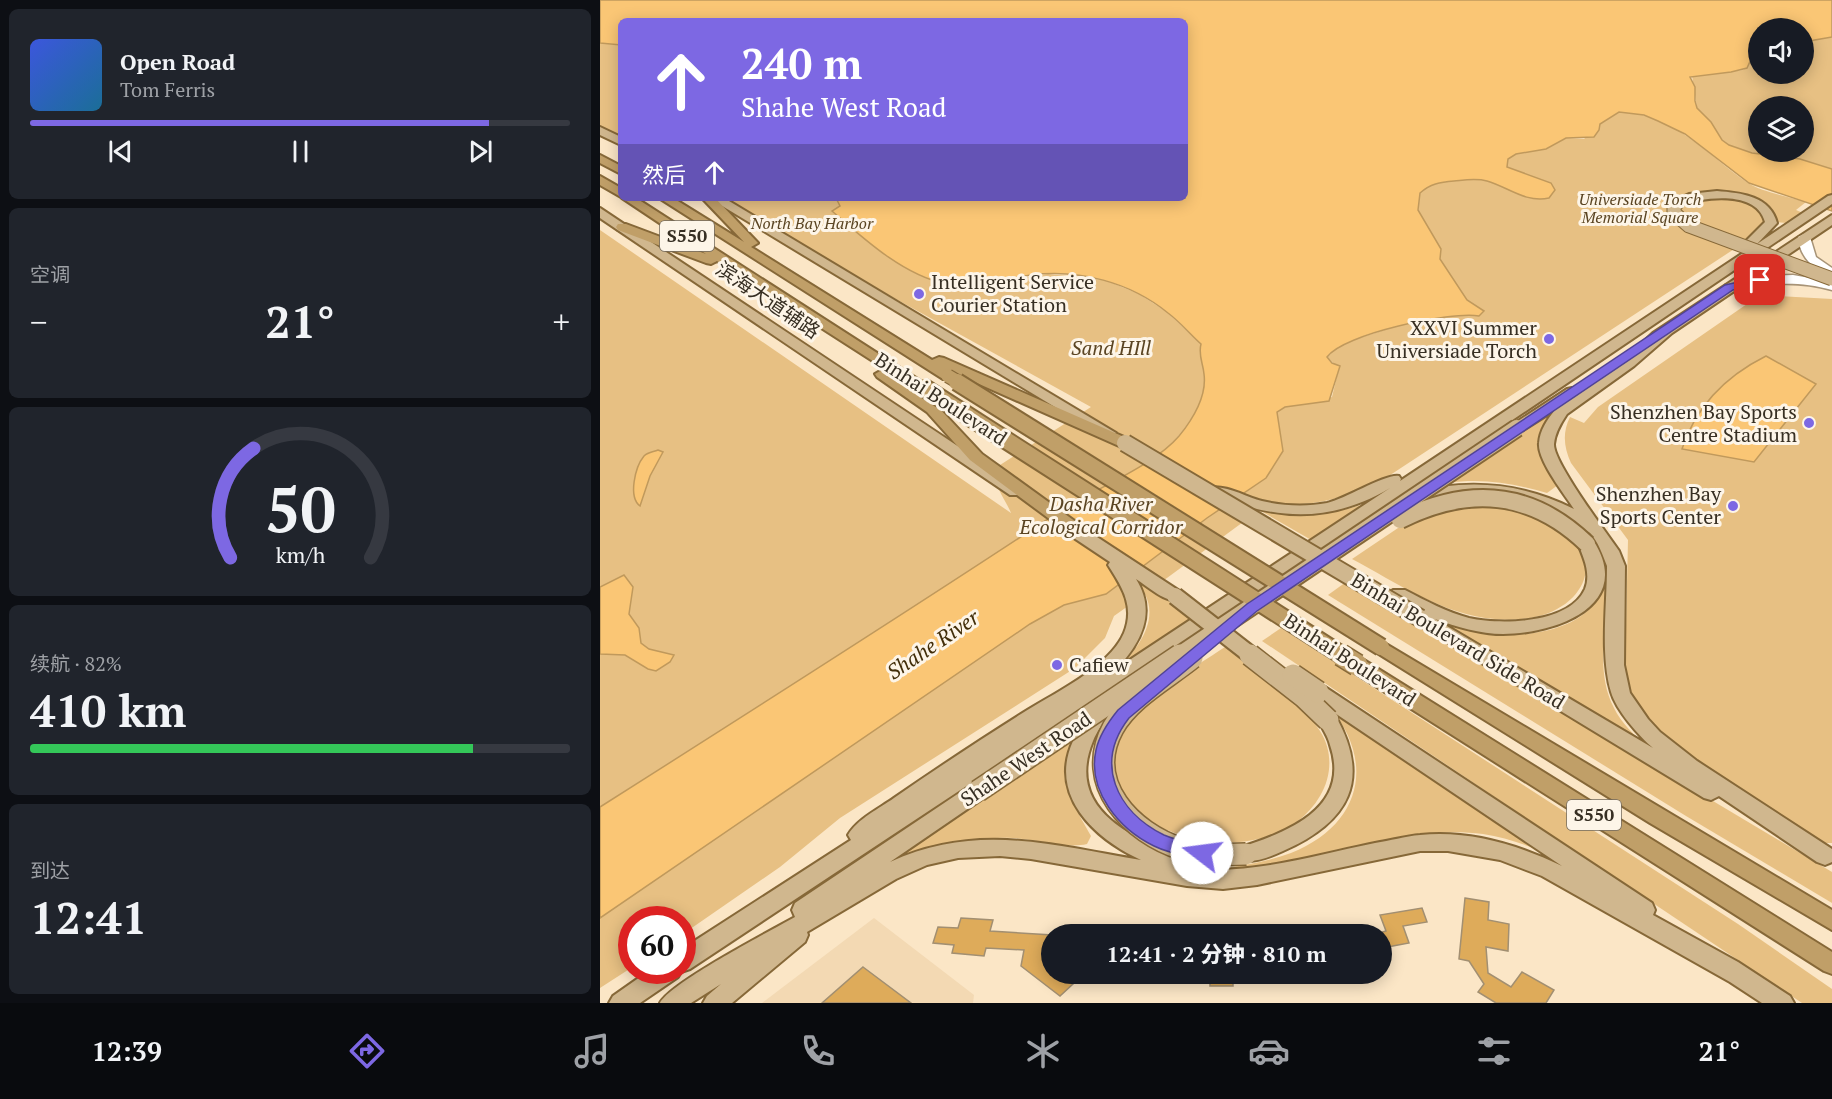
<!DOCTYPE html>
<html lang="zh">
<head>
<meta charset="utf-8">
<style>
  :root { --surface:#171b24; --page:#20242c; --text:#f1f3f6; --muted:#9ea1a6; --line:#363941; --accent:#7d68e3 }
  body { margin:0; font-family:"PT Serif","Noto Sans SC",serif; background:var(--page); color:var(--text); height:100vh; display:flex; flex-direction:column; font-size:22px; white-space:nowrap }
  * { box-sizing:border-box; margin:0 }
  p { font-size:20px; color:var(--muted) }
  .icon { flex:none; width:33px; height:33px; fill:none; stroke:currentColor; stroke-width:2; stroke-linecap:round; stroke-linejoin:round }
  .map { position:relative; flex:1; overflow:hidden }
  .panel { display:flex; flex-direction:column; gap:9px; padding:9px; background:#0d0f14; width:600px }
  .panel>* { flex:none }
  .top-card { position:absolute; left:18px; top:18px; width:570px; height:183px; border-radius:9px; box-shadow:0 3px 15px #0003; background:#7d68e3; color:#fff; overflow:hidden }
  .fabs { position:absolute; left:1148px; top:18px; display:grid; gap:12px }
  .fabs a { display:grid; place-items:center; width:66px; height:66px; border-radius:50%; background:var(--surface); box-shadow:0 3px 15px #0003; font-size:30px }
  .speed { position:absolute; left:18px; top:906px; display:flex; gap:12px; font-size:30px; font-weight:700; text-align:center }
  .speed>* { display:grid; place-content:center; width:78px; height:78px; border-radius:50%; background:var(--surface); box-shadow:0 3px 15px #0003; line-height:1 }
  .speed .limit { border:9px solid #d22; background:#fff; color:#111 }
  .pin { position:absolute; display:grid; place-items:center; width:51px; height:51px; color:#fff; margin:-26px; border-radius:12px; box-shadow:0 3px 9px #0006 }
  .me { position:absolute; width:66px; margin:-33px; rotate:285deg; stroke-linejoin:round; filter:drop-shadow(0 0 4px #0008) }
  .turn { display:flex; align-items:center; gap:21px; height:126px; padding:0 24px; font-size:27px }
  .turn .icon { width:78px; height:78px; stroke-width:2.5 }
  .turn b { display:block; font-size:42px; line-height:51px }
  .then { display:flex; align-items:center; height:57px; padding:0 24px; background:#0003; gap:12px; font-size:22px }
  .big { font-size:45px; font-weight:800; line-height:1.1 }
  .panel .tile { flex:1; display:flex; flex-direction:column; justify-content:center; gap:9px; min-width:0; padding:0 21px; border-radius:9px; background:var(--page) }
  .panel .dial { align-items:center; gap:0 }
  .dial svg { height:156px; overflow:visible; fill:none; stroke:var(--line); stroke-width:7; stroke-linecap:round; text-anchor:middle }
  .dial text { fill:var(--text); stroke:none }
  .song { display:flex; align-items:center; gap:18px }
  .cover { width:72px; height:72px; border-radius:9px; background:linear-gradient(135deg,hsl(230 70% 55%),hsl(200 70% 35%)) }
  .played { height:6px; border-radius:3px; background:linear-gradient(90deg,var(--accent) 85%,var(--line) 85%) }
  .keys { display:flex; justify-content:space-around; direction:ltr }
  .heat { display:flex; justify-content:space-between; align-items:center; font-size:33px; direction:ltr }
  .charge { height:9px; border-radius:4px; background:linear-gradient(90deg,#34c759 82%,var(--line) 0) }
  .trip { position:absolute; left:441px; top:924px; width:351px; height:60px; border-radius:30px; background:var(--surface); box-shadow:0 3px 15px #0003; font-weight:800; line-height:60px; text-align:center }
  .tab-bar { display:flex; height:96px; justify-content:space-around; align-items:center; background:#090b0e; color:var(--muted) }
  .tab-bar .icon { width:42px; height:42px }
  .tab-bar .on { color:var(--accent) }
  .tab-bar b { font-size:27px; color:var(--text) }
  main { display:flex; flex:1; min-height:0 }
  .map>svg:first-child { display:block }
</style>
</head>
<body>
<main>
<section class="panel">
<div class="tile">
<div class="song"><i class="cover"></i><div><b>Open Road</b><p>Tom Ferris</p></div></div>
<div class="played"></div>
<div class="keys"><svg class="icon" aria-label="previous" viewBox="0 0 24 24"><path d="M18 5L8 12l10 7zM5 5v14"/></svg><svg class="icon" aria-label="pause" viewBox="0 0 24 24"><path d="M8 5v14M16 5v14"/></svg><svg class="icon" aria-label="next" viewBox="0 0 24 24"><path d="M6 5l10 7-10 7zM19 5v14"/></svg></div>
</div>
<div class="tile"><p>空调</p>
<div class="heat"><a>−</a><b class="big">21°</b><a>+</a></div>
</div>
<div class="tile dial"><svg viewBox="0 0 100 80">
<path d="M14 69A42 42 0 1 1 86 69"/>
<path d="M14 69A42 42 0 0 1 26 13" stroke="#7d68e3"/>
<text x="50" y="56" font-size="32" font-weight="700">50</text>
<text x="50" y="72" font-size="11">km/h</text>
</svg></div>
<div class="tile"><p>续航 · 82%</p><b class="big">410 km</b><div class="charge"></div></div>
<div class="tile"><p>到达</p><b class="big">12:41</b></div>
</section>
<div class="map">
<svg width="1232" height="1003" viewBox="0 0 1232 1003">
  <rect width="100%" height="100%" fill="#fbe6c6"/>
  <polygon fill="#f3d9b3" points="274,918 374,995 373,1003 162,1003"/>
  <g fill="#e7c083" fill-rule="evenodd">
    <path d="M1232,37V169L1200,159L1152,153L1129,145L1122,140L1111,122L1097,108L1092,75L1143,70L1158,53V74H1203V42ZM1158,106H1203V152H1158Z"/>
    <polygon points="0,43 21,45 21,139 0,127"/>
    <path d="M1019,112C1073,112 1108,156 1148,183C1162,192 1190,197 1206,202L1196,210L1203,213L1187,223L1176,222L1154,236L775,485C738,499 710,508 669,503L552,589L580,608L592,622L518,669C537,649 559,622 545,594L514,616L505,638L475,668L240,818L180,867L83,934L82,920H32L31,968L0,988V230L411,513C405,498 389,482 400,465L491,407L294,298L122,198H232L237,200L240,206L232,211L377,285L448,274L505,280L539,294L567,312L601,344C598,356 604,364 605,376C607,403 584,430 567,449L666,478L683,451L677,412L685,407L732,397L739,368L727,357L740,344C783,332 834,308 879,316L884,311L867,300L840,259L818,210L820,193C830,184 840,182 854,181C865,180 876,178 887,181C908,187 925,203 949,198L955,190L907,167L908,159L916,154L950,147L966,138L984,139L1000,124Z"/>
    <path d="M1160,295L1232,299V843H1223L1180,819L1063,740L1035,706L1028,689L1025,670L1028,540L971,463C964,448 962,433 970,417L984,423L998,407Z"/>
    <path d="M955,409C931,438 946,453 958,485L947,493C913,483 882,478 847,483Z"/>
    <path d="M773,501L713,541L661,511C701,518 735,515 773,501Z"/>
    <path d="M888,503C905,508 925,510 941,517C950,521 959,531 966,537C970,540 977,544 980,549C995,572 979,598 957,609C939,619 915,621 895,619C843,615 797,583 752,559L801,526L835,510Z"/>
    <path d="M1005,561C1015,609 990,662 1014,708C1021,723 1035,735 1046,747L821,612C835,619 848,625 864,629C905,640 981,638 1001,592C1005,582 1005,572 1005,561Z"/>
    <polygon points="746,582 1232,872 1232,903 1086,816 728,595"/>
    <polygon points="681,628 1138,924 1232,989 1232,1003 1202,1003 662,641"/>
    <path d="M625,647C657,672 699,696 720,731C733,751 732,776 720,796C662,895 450,820 531,719C556,689 592,669 625,647Z"/>
    <path d="M728,705L945,852C925,845 904,837 883,834C822,826 760,847 701,859C676,864 652,866 627,868C649,864 670,861 691,853C761,825 777,762 728,705Z"/>
    <path d="M474,738C458,781 470,799 491,836L487,844C465,849 436,839 413,838C363,836 324,848 279,869Z"/>
  </g>
  <g fill="#fac675" stroke="#c0995c" stroke-width="1.5">
    <path d="M0,0H1232V37L1203,42V28H1158V53L1152,57L1147,68L1131,72L1090,77L1095,87V101L1097,108L1111,122L1122,140L1129,145L1152,153L1200,159L1232,169V211L1149,183L1085,134L1058,121L1044,115L1019,112L1000,124L999,130L994,137L966,138L946,149L916,154L908,159L907,167L951,183L955,190L949,198C925,203 908,187 887,181C876,178 865,180 854,181C840,182 830,184 820,193L818,210L841,249L840,259L867,300L884,311L879,316C851,311 743,334 727,357L732,363L740,366L729,401L685,407L677,412L683,451L666,478L607,518L506,594L464,605L430,624L0,918V807C153,710 306,613 457,513C492,490 554,466 579,436C592,420 607,396 604,374C603,363 598,355 601,344C590,334 580,322 568,313C530,282 479,269 431,275C403,279 375,290 346,284C303,275 264,239 232,211L240,206L237,200L232,198H585V21H21V45L0,43Z"/>
    <path d="M1166,356L1216,384L1154,462L1082,449C1096,406 1126,376 1166,356Z"/>
    <path d="M58,450L63,452L50,476L40,506C28,497 35,467 44,456C48,452 53,452 58,450Z"/>
    <polygon points="24,575 33,587 29,614 39,628 41,643 49,649 74,655 70,662 56,671 48,669 25,655 0,654 0,587"/>
  </g>
  <g fill="#deab5a" stroke="#a28f71" stroke-width="1.5">
    <polygon points="865,898 889,902 888,920 909,924 908,951 886,947 888,973 911,987 922,972 954,990 946,1003 896,1003 878,992 884,984 869,961 859,959"/>
    <polygon points="822,908 827,922 803,926 809,943 782,948 782,932 786,931 780,915"/>
    <polygon points="361,918 393,920 390,931 452,935 452,974 462,974 474,983 460,996 421,966 424,950 386,948 384,956 352,953 354,945 333,943 338,927 358,928"/>
    <polygon points="263,967 311,1003 222,1003"/>
    <rect x="610" y="974" width="23" height="12"/>
  </g>
  <g fill="none" stroke-linecap="round" stroke-linejoin="round">
    <g stroke="#a89477" stroke-width="3">
      <g id="secondary">
        <path d="M1204,234L1210,237L1216,257L1232,268V276C1213,270 1200,257 1198,237Z"/>
        <path d="M1193,275L1232,282V290C1196,280 1165,283 1129,292L1123,288L1125,285L1168,276Z"/>
      </g>
    </g>
    <g stroke="#866838" stroke-width="4">
      <g id="primary">
        <polygon points="0,127 21,137 21,145 0,135"/>
        <path d="M1117,191C1142,193 1170,196 1177,223L1157,244L1228,196L1232,195V204L590,638L90,969L81,972L78,977L40,1003H9L13,996L50,970H82V949L251,840L248,835C257,819 280,808 294,798C336,769 378,741 421,714C452,694 509,668 524,633C535,606 522,587 508,565L510,562L459,528L457,524L459,520H471L581,592L584,596L581,600C566,604 549,587 536,579C557,612 541,644 516,669L790,488C728,525 674,519 609,494L607,491L609,488C625,484 646,497 662,501C683,506 706,507 727,503C745,499 787,473 799,476L801,479L800,481L1146,251L1140,247L1165,222C1156,189 1103,198 1079,205L1073,201L1089,194Z"/>
        <polygon points="109,198 124,198 516,433 508,438 503,436"/>
        <polygon points="0,208 422,489 424,492 422,495 410,495 0,218"/>
        <path d="M1232,215V225L1072,333L1034,366L967,414C961,423 955,433 954,444C953,462 1006,532 1019,551L1025,566L1024,665L1030,693L1048,719L1060,732L1097,761L1232,849V862L1225,865L1217,862L1119,796L1111,800L1104,798L814,622L811,618L814,614L820,612L793,598L790,594L793,590H805C826,601 847,612 869,618C901,625 969,624 985,589C991,574 984,558 978,544L981,540H993C1036,606 954,634 903,634C880,634 857,627 835,619L1053,748C1039,736 1016,710 1011,692C1000,655 1007,605 1007,566C1003,556 998,541 990,533C986,530 979,527 974,524C926,492 873,488 818,501L810,496L812,493C869,478 922,483 974,509C965,495 937,460 939,443C940,430 947,420 955,410L922,431H912L909,428L912,425L967,389L972,388L979,392L1024,360L1053,333Z"/>
        <path d="M718,685L725,687L1052,903L1055,910L1053,915L1138,962L1190,996L1194,1003H1162L1130,982L942,876L900,860L848,851H820L657,885L623,889L587,886L431,859L400,856L358,858L327,865L296,879L207,932L208,935L205,942L132,1003H103L107,996L121,984L91,1003H60C70,983 170,931 195,917L192,910L195,903L371,785L378,783L385,785L388,791L385,797L290,862C376,822 452,845 541,860C495,839 448,796 473,741C478,729 486,719 492,708L499,706L506,708L509,713C504,722 497,731 493,741C463,813 540,842 593,860L596,866L595,869C655,874 716,855 775,843C790,841 805,836 820,835C869,830 919,845 962,866L711,697L708,692L711,687Z"/>
        <path d="M728,713L735,715C772,780 749,822 683,851C670,857 652,864 638,860L635,854L638,848C685,833 752,809 730,745C728,736 722,728 718,720L721,715Z"/>
      </g>
    </g>
    <g stroke="#866838" stroke-width="4">
      <g id="trunk">
        <polygon points="0,155 21,166 21,174 0,163"/>
        <polygon points="0,176 21,188 21,197 0,185"/>
        <polygon points="22,198 36,198 330,387 323,391 318,390 117,261 111,264 106,263 18,230 16,227 18,224 26,224 106,254"/>
        <polygon points="59,198 73,198 144,242 102,198 115,198 158,243 151,247 332,360 339,357 344,358 531,440 533,443 525,448 519,446 352,372 355,376 353,379 343,379"/>
        <polygon points="282,370 337,406 382,454 483,527 485,531 483,535 471,535 370,460 327,412 277,377 275,374"/>
        <polygon points="781,641 1232,910 1232,930 1050,823 774,651 772,647 774,643"/>
        <polygon points="757,658 764,660 1232,952 1232,974 1224,971 750,670 748,665 750,660"/>
      </g>
    </g>
    <use href="#secondary" fill="#fff" fill-rule="evenodd"/>
    <use href="#primary" fill="#d0b78e" fill-rule="evenodd"/>
    <use href="#trunk" fill="#c09f68" fill-rule="evenodd"/>
    <g stroke="#866838" stroke-width="15" stroke-linecap="butt">
      <polyline id="primary-bridge-far2" points="1079,201 1074,207 1074,213 1089,226 1232,279"/>
    </g>
    <g stroke="#866838" stroke-width="20" stroke-linecap="butt">
      <g id="primary-bridge-far1">
        <polyline points="525,443 820,618"/>
        <path d="M800,520C868,486 931,490 987,544"/>
        <polyline points="575,596 652,656"/>
        <polyline points="578,656 917,428"/>
      </g>
    </g>
    <g stroke="#866838" stroke-width="24" stroke-linecap="butt">
      <g id="primary-bridge">
        <polyline points="650,655 704,697 728,720"/>
        <path d="M592,658C566,679 530,698 513,728C483,783 531,833 582,849C602,855 625,855 646,854"/>
        <polyline points="693,675 718,692"/>
        <polyline points="378,791 580,655"/>
      </g>
    </g>
    <g stroke="#866838" stroke-width="15" stroke-linecap="butt">
      <polyline id="trunk-bridge-far2" points="348,376 360,383"/>
    </g>
    <g stroke="#866838" stroke-width="20" stroke-linecap="butt">
      <g id="trunk-bridge-far1">
        <polyline points="357,382 781,647"/>
        <polyline points="323,387 743,656"/>
      </g>
    </g>
    <g stroke="#866838" stroke-width="24" stroke-linecap="butt">
      <polyline id="trunk-bridge" points="741,655 757,665"/>
    </g>
    <use href="#primary-bridge-far2" stroke="#d0b78e" stroke-width="13"/>
    <use href="#primary-bridge-far1" stroke="#d0b78e" stroke-width="16"/>
    <use href="#primary-bridge" stroke="#d0b78e" stroke-width="21"/>
    <use href="#trunk-bridge-far2" stroke="#c09f68" stroke-width="13"/>
    <use href="#trunk-bridge-far1" stroke="#c09f68" stroke-width="16"/>
    <use href="#trunk-bridge" stroke="#c09f68" stroke-width="21"/>
  </g>
  <path fill="#7d68e3" stroke="#514494" stroke-width="1.5" d="M1160,277L1164,278V283L1133,290L657,611L529,718C494,763 516,811 564,835C578,841 594,844 608,848L611,853L608,858L602,860C586,856 568,853 554,846C519,829 487,791 496,750C499,736 509,721 518,710L647,604L1125,285Z"/>
  <g fill="#7d68e3" stroke="#fdf5e8" stroke-width="2">
    <circle cx="319" cy="294" r="6"/>
    <circle cx="949" cy="339" r="6"/>
    <circle cx="1209" cy="423" r="6"/>
    <circle cx="1133" cy="506" r="6"/>
    <circle cx="457" cy="665" r="6"/>
  </g>
  <g text-anchor="middle" stroke-width="6" stroke-linejoin="round" paint-order="stroke">
    <g font-size="16" font-style="italic" fill="#5a4422" stroke="#fdf5e8">
      <text x="1040" y="205">Universiade Torch<tspan x="1040" dy="18">Memorial Square</tspan></text>
      <text x="212" y="229">North Bay Harbor</text>
    </g>
    <g fill="#fdf5e8" stroke="#726a5e" stroke-width="1.5">
      <rect x="60" y="221" width="54" height="30" rx="4.5"/>
      <rect x="967" y="800" width="54" height="30" rx="4.5"/>
    </g>
    <g font-size="18" font-weight="bold" fill="#372f23">
      <text x="87" y="242">S550</text>
      <text x="994" y="821">S550</text>
    </g>
    <g font-size="20" fill="#372f23" stroke="#fdf5e8" text-anchor="end">
      <text x="331" y="289" text-anchor="start">Intelligent Service<tspan x="331" dy="23">Courier Station</tspan></text>
      <text x="937" y="335">XXVI Summer<tspan x="937" dy="23">Universiade Torch</tspan></text>
      <text x="1197" y="419">Shenzhen Bay Sports<tspan x="1197" dy="23">Centre Stadium</tspan></text>
      <text x="1121" y="501">Shenzhen Bay<tspan x="1121" dy="23">Sports Center</tspan></text>
      <text x="469" y="672" text-anchor="start">Cafiew</text>
    </g>
    <g font-size="20" fill="#372f23" stroke="#fdf5e8">
      <text transform="translate(168 300) rotate(34)" y="7">滨海大道辅路</text>
      <text transform="translate(341 399) rotate(33)" y="7">Binhai Boulevard</text>
      <text transform="translate(858 641) rotate(31)" y="7">Binhai Boulevard Side Road</text>
      <text transform="translate(750 660) rotate(33)" y="7">Binhai Boulevard</text>
      <text transform="translate(426 759) rotate(-34)" y="7">Shahe West Road</text>
    </g>
    <g font-size="20" font-style="italic" fill="#5a4422" stroke="#fdf5e8">
      <text x="511" y="355">Sand HIll</text>
      <text x="501" y="511">Dasha River<tspan x="501" dy="23">Ecological Corridor</tspan></text>
    </g>
    <g font-size="21" font-style="italic" fill="#422e09" stroke="#fdf5e8">
      <text transform="translate(333 645) rotate(-34)" y="7">Shahe River</text>
    </g>
  </g>
</svg>
<div class="fabs">
<a><svg class="icon" aria-label="sound" viewBox="0 0 24 24"><path d="M4 9h4l5-4v14l-5-4H4zM17 9q2 3 0 6"/></svg></a>
<a><svg class="icon" aria-label="layers" viewBox="0 0 24 24"><path d="M12 4l9 5-9 5-9-5zM3 14l9 5 9-5"/></svg></a>
</div>
<div class="speed"><div class="limit">60</div></div>
<div class="pin" style="left:1160px;top:280px;background:#d93025"><svg class="icon" aria-label="arrive" viewBox="0 0 24 24"><path d="M6 21V4h12l-3 4 3 4H6"/></svg></div>
<svg class="me" style="left:602px;top:853px" viewBox="-20 -20 40 40"><circle r="19" fill="#fff"/><path d="M0-13L10 11 0 6-10 11z" fill="#7d68e3"/></svg>
<div class="trip">12:41 · 2 分钟 · 810 m</div>
<div class="top-card">
<div class="turn"><svg class="icon" aria-label="ahead" viewBox="0 0 24 24"><path d="M12 20V5M6 11l6-6 6 6"/></svg><div><b>240 m</b>Shahe West Road</div></div>
<div class="then">然后<svg class="icon" aria-label="ahead" viewBox="0 0 24 24"><path d="M12 20V5M6 11l6-6 6 6"/></svg></div>
</div>
</div>
</main>
<nav class="tab-bar">
<b>12:39</b>
<svg class="icon on" aria-label="directions" viewBox="0 0 24 24"><path d="M12 3l9 9-9 9-9-9zM9 14v-3h6M13 9l2 2-2 2"/></svg>
<svg class="icon" aria-label="music" viewBox="0 0 24 24"><path d="M9 18V5l10-2v13"/><circle cx="6" cy="18" r="3"/><circle cx="16" cy="16" r="3"/></svg>
<svg class="icon" aria-label="phone" viewBox="0 0 24 24"><path d="M5 4h4l2 5-3 2q2 4 5 5l2-3 5 2v4C11 20 4 13 5 4z"/></svg>
<svg class="icon" aria-label="climate" viewBox="0 0 24 24"><path d="M12 3v18M4 7l16 10M4 17L20 7"/></svg>
<svg class="icon" aria-label="car" viewBox="0 0 24 24"><path d="M5 17H2v-5l4-1 3-4h7l3 4 3 1v5h-3M9 17h6M6 11h13"/><circle cx="7" cy="17" r="2"/><circle cx="17" cy="17" r="2"/></svg>
<svg class="icon" aria-label="filters" viewBox="0 0 24 24"><path d="M4 7h16M4 17h16"/><circle cx="9" cy="7" r="2"/><circle cx="15" cy="17" r="2"/></svg>
<b>21°</b>
</nav>
</body>
</html>
